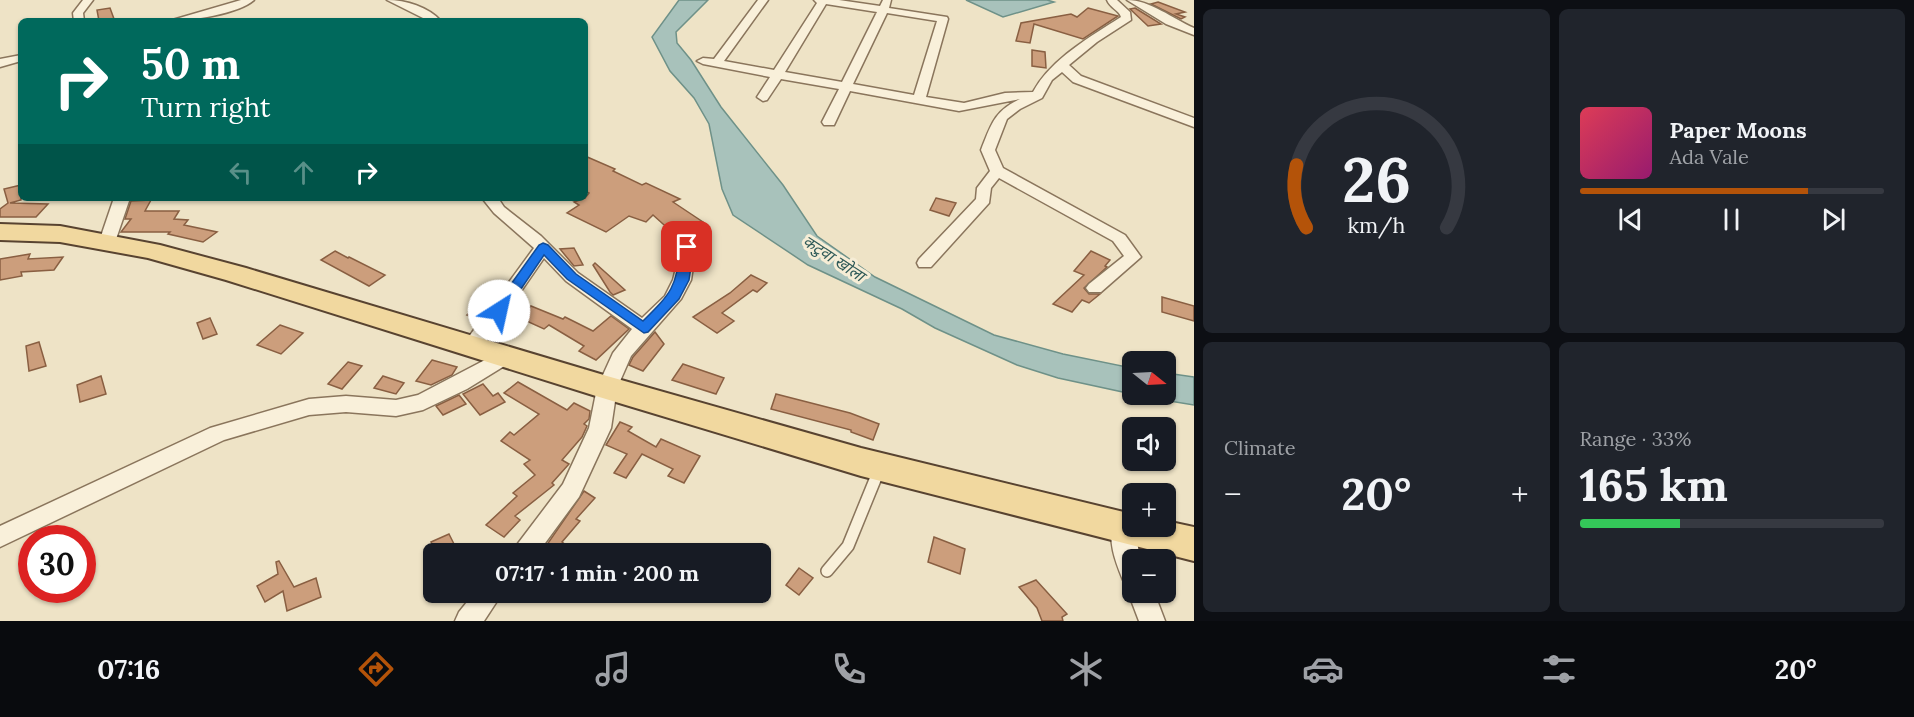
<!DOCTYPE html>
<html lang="en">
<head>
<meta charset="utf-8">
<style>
  :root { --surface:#171b24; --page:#20242c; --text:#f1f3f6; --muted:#9ea1a6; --line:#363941; --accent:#b45309 }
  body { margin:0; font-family:Lora,"Noto Sans Devanagari",serif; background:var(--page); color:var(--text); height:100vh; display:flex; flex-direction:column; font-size:22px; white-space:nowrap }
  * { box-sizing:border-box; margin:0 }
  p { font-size:20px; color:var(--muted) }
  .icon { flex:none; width:33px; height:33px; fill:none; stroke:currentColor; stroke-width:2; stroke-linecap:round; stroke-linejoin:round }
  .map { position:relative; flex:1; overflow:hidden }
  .side { display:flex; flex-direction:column; gap:9px; padding:9px; background:#0d0f14; width:720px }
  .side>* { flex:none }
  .guide { position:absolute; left:18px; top:18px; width:570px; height:183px; border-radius:9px; box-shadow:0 2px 4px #0004; background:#00695c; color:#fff; overflow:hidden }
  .needle { width:39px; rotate:108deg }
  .controls { position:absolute; left:1122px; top:351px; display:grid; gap:12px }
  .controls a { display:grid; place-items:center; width:54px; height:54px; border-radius:9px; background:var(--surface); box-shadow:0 2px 4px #0004; font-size:30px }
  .speed { position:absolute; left:18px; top:525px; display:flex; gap:12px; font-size:30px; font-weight:700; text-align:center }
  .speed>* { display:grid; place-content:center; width:78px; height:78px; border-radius:50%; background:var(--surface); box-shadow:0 2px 4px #0004; line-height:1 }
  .speed .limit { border:9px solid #d22; background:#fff; color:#111 }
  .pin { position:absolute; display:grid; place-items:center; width:51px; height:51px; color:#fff; margin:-26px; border-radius:12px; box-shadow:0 3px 9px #0006 }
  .me { position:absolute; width:66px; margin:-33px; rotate:35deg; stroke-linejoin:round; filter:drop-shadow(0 0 4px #0008) }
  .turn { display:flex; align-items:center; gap:21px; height:126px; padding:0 24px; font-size:27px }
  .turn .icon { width:78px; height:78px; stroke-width:2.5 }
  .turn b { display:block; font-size:42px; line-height:51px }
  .lanes { display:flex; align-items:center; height:57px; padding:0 24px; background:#0003; justify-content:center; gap:30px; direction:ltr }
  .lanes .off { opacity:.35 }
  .big { font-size:45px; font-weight:700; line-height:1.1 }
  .side .tile { flex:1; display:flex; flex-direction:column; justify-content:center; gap:9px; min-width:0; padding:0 21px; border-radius:9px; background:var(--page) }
  .side .dial { align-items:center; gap:0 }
  .dial svg { height:156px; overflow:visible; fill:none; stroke:var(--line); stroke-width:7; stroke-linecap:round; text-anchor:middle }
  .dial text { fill:var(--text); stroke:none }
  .song { display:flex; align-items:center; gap:18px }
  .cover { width:72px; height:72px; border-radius:9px; background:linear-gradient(135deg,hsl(350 70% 55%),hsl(320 70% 35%)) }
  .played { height:6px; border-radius:3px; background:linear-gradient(90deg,var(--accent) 75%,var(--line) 75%) }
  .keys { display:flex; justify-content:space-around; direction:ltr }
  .heat { display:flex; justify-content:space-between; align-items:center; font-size:33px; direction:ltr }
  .charge { height:9px; border-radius:4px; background:linear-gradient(90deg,#34c759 33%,var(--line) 0) }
  .side .tiles { flex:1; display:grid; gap:9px; grid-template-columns:repeat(2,1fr) }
  .trip { position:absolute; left:423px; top:543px; width:348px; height:60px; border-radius:9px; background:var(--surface); box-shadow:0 2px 4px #0004; font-weight:700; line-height:60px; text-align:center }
  .tabs { display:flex; height:96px; justify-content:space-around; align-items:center; background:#090b0e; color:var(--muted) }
  .tabs .icon { width:42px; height:42px }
  .tabs .current { color:var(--accent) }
  .tabs b { font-size:27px; color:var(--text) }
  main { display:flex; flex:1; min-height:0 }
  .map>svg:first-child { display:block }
</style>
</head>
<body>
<main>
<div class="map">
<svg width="1194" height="621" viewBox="0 0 1194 621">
  <rect width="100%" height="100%" fill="#eee3c6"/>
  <g fill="#a8c2bb" stroke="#6e9188" stroke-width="1.5">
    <polygon points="679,0 708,0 676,32 677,43 691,60 721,107 783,185 817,236 875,277 994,335 1063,354 1132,368 1132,394 1058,378 1017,365 935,328 902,309 808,265 733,215 722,189 709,124 694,98 670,71 652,37"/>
    <polygon points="966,0 1047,0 1054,2 1003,17"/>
    <polygon points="1166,373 1194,377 1194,405 1133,395 1166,394"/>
  </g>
  <g fill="#cc9e7c" stroke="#895f42" stroke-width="1.5">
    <polygon points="1158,2 1185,12 1176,14 1185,17 1181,19 1151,4"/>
    <polygon points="110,8 114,19 99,21 97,10"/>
    <polygon points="1088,8 1118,16 1083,39 1034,24 1030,43 1016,41 1021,23 1071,14 1077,17"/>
    <polygon points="1135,8 1161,24 1148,26 1130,9"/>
    <polygon points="1032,50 1045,52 1046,68 1032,66"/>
    <polygon points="585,156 615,169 613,171 642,185 646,183 680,199 673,202 703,222 673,233 653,215 646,222 629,216 606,232 567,213 579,205 574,202 585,198 589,193 585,191"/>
    <polygon points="21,185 21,200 10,203 48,204 36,217 0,217 0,209 8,203 4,189"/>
    <polygon points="936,198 956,203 949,216 930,210"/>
    <polygon points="151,200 145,211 179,211 174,219 188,220 184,225 217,232 203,242 168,234 170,232 121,232 131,219 125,219 131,201"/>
    <polygon points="574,248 583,265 574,266 560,249"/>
    <polygon points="335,251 348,258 349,257 385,275 369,286 321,260"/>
    <polygon points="1091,251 1110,260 1105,266 1107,267 1084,288 1089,294 1100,294 1089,303 1082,300 1072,312 1053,304 1084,275 1074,271"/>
    <polygon points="30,254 28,259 63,257 54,270 21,272 22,276 0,280 0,259"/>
    <polygon points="595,263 625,290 613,295 610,292 593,265"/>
    <polygon points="751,275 767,283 757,292 753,290 722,313 734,321 717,333 693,317 730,293"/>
    <polygon points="492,292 497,294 479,320 467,315"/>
    <polygon points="1162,297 1194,306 1194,321 1162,312"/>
    <polygon points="531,306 563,319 565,317 593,331 611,316 629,329 596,360 579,351 584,346 549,325 544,329 520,318"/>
    <polygon points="210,318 217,334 203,339 197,323"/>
    <polygon points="280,325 303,333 281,354 257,345"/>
    <polygon points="655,332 664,344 643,371 629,365 633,357"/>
    <polygon points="39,342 46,366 29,371 26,346"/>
    <polygon points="432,360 457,367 452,375 431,385 416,381"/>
    <polygon points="348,362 362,366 342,389 328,384"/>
    <polygon points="683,364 724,378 716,394 672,380"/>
    <polygon points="101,376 106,394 80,402 77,385"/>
    <polygon points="383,376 404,383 396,394 374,388"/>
    <polygon points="518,382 567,410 574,403 590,411 589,419 584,424 587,426 582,437 562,460 569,464 552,483 554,485 515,516 520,520 504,537 486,525 517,496 513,493 535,475 524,464 530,460 501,441 510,432 514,435 539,414 504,393"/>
    <polygon points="483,384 493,396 498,393 505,402 480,415 463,394"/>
    <polygon points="776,394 850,413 879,424 873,440 851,432 851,430 771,409"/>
    <polygon points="459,395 466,404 443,415 436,406"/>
    <polygon points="620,422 632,427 628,431 656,447 661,439 700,456 684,483 668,476 673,469 642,454 626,478 614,473 627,454 606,445"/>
    <polygon points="584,491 595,498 576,519 580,521 562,542 578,554 551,554 544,549"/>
    <polygon points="449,534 459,554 436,554 431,542"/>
    <polygon points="934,537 965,549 960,574 928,562"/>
    <polygon points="279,561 294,587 316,578 321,597 287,611 283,591 265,602 257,586 278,574 276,562"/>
    <polygon points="799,568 813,578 799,595 786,585"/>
    <polygon points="1036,580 1067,614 1062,617 1063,621 1042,621 1037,608 1019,587"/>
  </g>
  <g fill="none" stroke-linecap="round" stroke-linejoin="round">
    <g stroke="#8a755c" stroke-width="14">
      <polyline id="service" points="827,571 848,546 879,470"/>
    </g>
    <g stroke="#8a755c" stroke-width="3">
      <g id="minor">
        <polygon points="83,0 93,0 83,13 84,21 74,21 73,13"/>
        <path d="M241,0H254C238,14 190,21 169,21Z"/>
        <path d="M387,0C406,0 428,7 441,21H429Z"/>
        <path d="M758,0H768L724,61L774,70L817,3L814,0H839L880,6L883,0H891L889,8L947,17L948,19L926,97L964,103L1005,93L1033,92C1051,59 1090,37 1121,17C1119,10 1110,8 1107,0H1117L1130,12L1131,20L1097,42L1069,65L1081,76L1194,118V127L1073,82L1062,72L1052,80L1042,98L1020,109L1007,119L995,150L1003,168L1125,235L1141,257L1101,292H1089L1086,288L1089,284L1124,256L1113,241L999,178L991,188L989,203L931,267H919L917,263L919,259L976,199L977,188L990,171L981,150C991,125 994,111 1020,99L959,111L850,91L834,125H824L822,122L839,89L781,79L767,100L763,101L757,97L770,77L703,64L697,61L703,58L714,59ZM826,4L877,12L842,82L785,72ZM887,13L937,21L914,95L853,84Z"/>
        <path d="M1127,0C1150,0 1173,19 1194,28V35L1166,24Z"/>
        <polygon points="21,55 21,61 0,67 0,59"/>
        <polygon points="114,198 130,198 115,242 107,247 99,242"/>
        <polygon points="482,198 498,198 504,207 541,236 578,273 642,318 665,296 673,280 682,244 688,242 696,247 691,280 681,299 631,356 617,388 611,428 579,497 537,554 510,554 563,484 589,428 597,388 613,353 632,329 566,281 544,258 479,352 472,354 465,352 463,347 465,342 534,248 494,213"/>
        <polygon points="504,350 511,352 514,357 511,362 467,389 423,410 396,416 346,412 309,415 224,440 0,547 0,526 210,428 309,399 346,396 396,400 418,395"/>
        <path d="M1123,518L1131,521L1135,528L1140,560H1132V583L1123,580C1116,563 1106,538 1115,521Z"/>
        <polygon points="1132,584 1132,592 1154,592 1165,621 1139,621 1128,592"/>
        <polygon points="475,592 503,592 484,621 455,621 459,612"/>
      </g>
    </g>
    <g stroke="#584330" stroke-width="4">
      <polygon id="primary" points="0,224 60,226 160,245 246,268 607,376 861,448 1132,514 1132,526 1166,526 1166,521 1194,527 1194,561 861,476 596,396 226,280 148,258 60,242 0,240"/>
    </g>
    <use href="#service" stroke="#f9f0da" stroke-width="11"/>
    <use href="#minor" fill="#f9f0da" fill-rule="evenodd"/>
    <use href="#primary" fill="#f1d89f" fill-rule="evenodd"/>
  </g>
  <path fill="#1a73e8" stroke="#114b97" stroke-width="1.5" d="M543,243L548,245L576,274L643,321C673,291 675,289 681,247L687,243L694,247L689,280L679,299L648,332L644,333L567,279L544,255L504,314H494L492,311L494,308L539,245Z"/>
  <g text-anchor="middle" stroke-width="6" stroke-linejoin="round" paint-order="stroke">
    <g font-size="16" font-style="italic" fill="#2f5a58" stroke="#f6edd6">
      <text transform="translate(834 258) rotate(33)" y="6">कटुवा खोला</text>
    </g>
  </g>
</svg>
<div class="controls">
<a><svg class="needle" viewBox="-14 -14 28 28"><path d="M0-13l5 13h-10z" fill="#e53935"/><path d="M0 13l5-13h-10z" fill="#9ea1a6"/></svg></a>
<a><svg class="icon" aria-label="sound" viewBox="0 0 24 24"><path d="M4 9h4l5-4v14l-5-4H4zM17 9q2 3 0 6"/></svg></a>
<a>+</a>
<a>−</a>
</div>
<div class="speed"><div class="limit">30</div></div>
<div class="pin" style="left:687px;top:247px;background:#d93025"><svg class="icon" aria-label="arrive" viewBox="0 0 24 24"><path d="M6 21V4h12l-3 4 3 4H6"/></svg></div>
<svg class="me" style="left:499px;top:311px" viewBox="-20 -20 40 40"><circle r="19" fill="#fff"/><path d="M0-13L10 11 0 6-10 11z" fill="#1a73e8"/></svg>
<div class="trip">07:17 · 1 min · 200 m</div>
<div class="guide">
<div class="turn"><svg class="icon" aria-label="right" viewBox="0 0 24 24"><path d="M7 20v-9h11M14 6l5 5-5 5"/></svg><div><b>50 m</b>Turn right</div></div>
<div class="lanes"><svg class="icon off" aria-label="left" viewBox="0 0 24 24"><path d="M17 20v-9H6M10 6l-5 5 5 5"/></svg><svg class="icon off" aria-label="ahead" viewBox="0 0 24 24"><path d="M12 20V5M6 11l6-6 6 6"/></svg><svg class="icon" aria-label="right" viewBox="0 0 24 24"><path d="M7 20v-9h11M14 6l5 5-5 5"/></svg></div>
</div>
</div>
<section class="side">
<div class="tiles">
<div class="tile dial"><svg viewBox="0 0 100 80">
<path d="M14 69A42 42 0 1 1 86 69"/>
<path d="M14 69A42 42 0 0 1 9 37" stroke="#b45309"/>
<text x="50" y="56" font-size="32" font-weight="700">26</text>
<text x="50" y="72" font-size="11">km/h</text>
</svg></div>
<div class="tile">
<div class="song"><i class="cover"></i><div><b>Paper Moons</b><p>Ada Vale</p></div></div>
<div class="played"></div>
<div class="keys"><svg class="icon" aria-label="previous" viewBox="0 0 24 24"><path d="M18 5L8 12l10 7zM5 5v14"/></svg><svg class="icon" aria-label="pause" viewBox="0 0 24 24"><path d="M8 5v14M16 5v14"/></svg><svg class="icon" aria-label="next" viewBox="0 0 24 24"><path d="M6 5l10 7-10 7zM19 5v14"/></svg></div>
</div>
<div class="tile"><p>Climate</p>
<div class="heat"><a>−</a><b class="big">20°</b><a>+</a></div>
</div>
<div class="tile"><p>Range · 33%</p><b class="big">165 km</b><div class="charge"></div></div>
</div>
</section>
</main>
<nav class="tabs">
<b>07:16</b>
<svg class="icon current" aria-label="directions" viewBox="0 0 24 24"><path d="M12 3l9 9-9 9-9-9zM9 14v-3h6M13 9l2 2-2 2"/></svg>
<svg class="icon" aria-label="music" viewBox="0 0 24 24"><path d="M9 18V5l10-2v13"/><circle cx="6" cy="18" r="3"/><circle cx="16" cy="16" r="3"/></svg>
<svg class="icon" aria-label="phone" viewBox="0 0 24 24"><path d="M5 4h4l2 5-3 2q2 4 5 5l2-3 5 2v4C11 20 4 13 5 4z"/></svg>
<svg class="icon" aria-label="climate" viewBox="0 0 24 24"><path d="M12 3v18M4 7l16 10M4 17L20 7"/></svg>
<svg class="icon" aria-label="car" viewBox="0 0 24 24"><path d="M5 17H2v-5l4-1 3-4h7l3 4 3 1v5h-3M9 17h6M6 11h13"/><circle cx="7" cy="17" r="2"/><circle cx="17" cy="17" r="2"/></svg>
<svg class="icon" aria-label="filters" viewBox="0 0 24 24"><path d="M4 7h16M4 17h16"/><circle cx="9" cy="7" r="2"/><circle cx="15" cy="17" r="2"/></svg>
<b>20°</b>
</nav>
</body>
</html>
